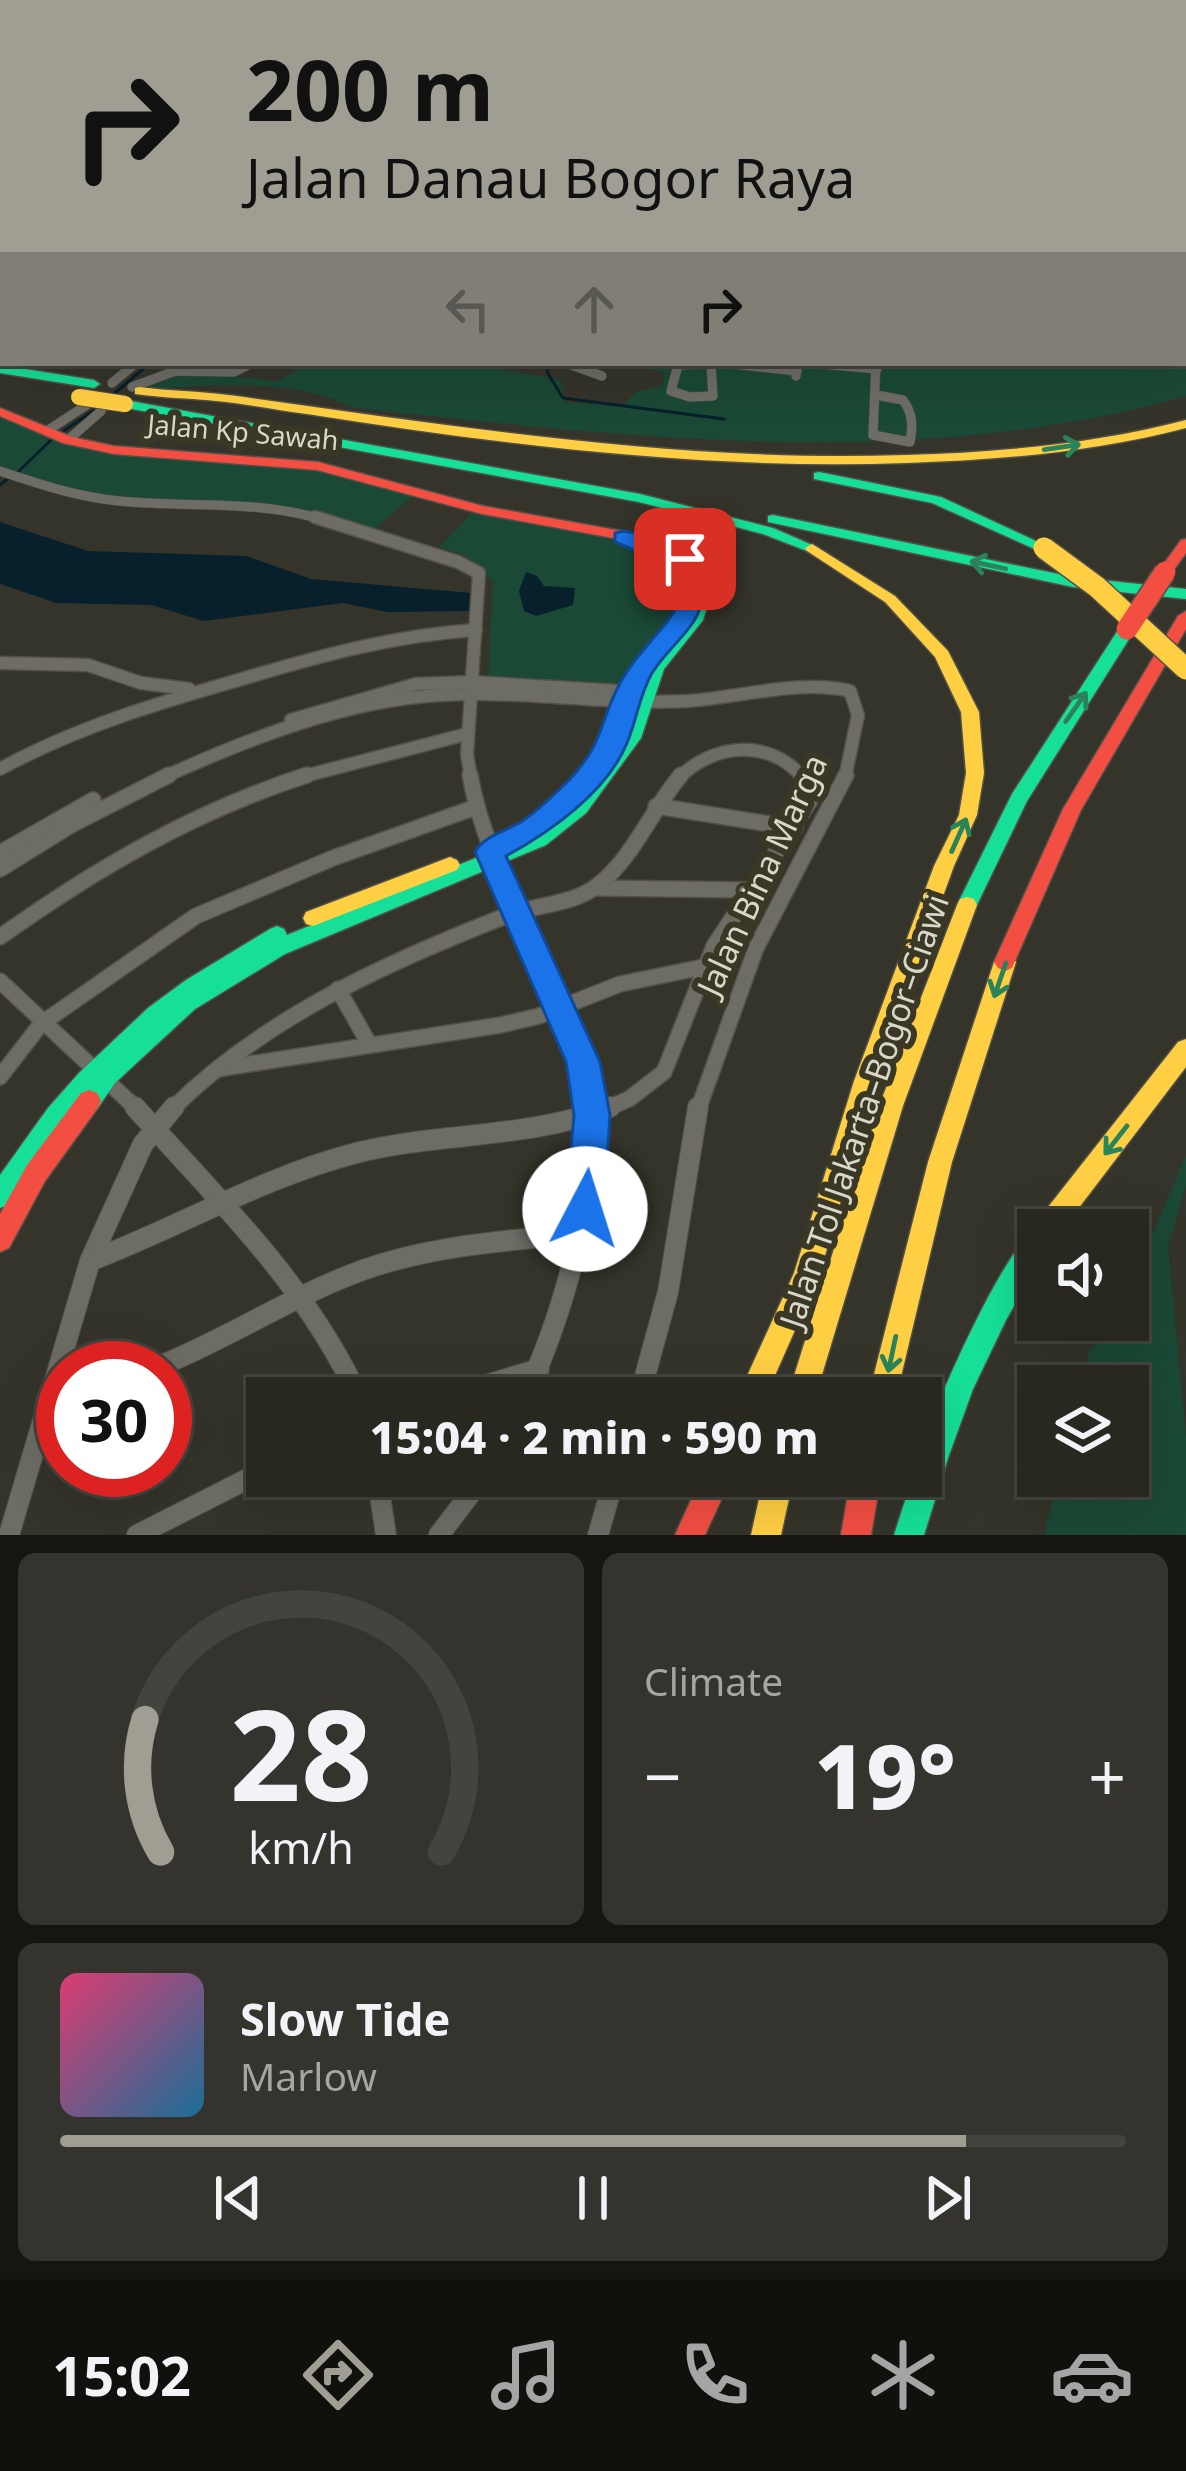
<!DOCTYPE html>
<html lang="en">
<head>
<meta charset="utf-8">
<style>
  :root { --surface:#282720; --page:#34332d; --text:#f1f3f6; --muted:#a5a5a5; --line:#44443e; --accent:#a09e93 }
  body { margin:0; font-family:"Noto Sans",sans-serif; background:var(--page); color:var(--text); height:100vh; display:flex; flex-direction:column; font-size:45px; white-space:nowrap }
  * { box-sizing:border-box; margin:0 }
  p { font-size:39px; color:var(--muted) }
  .icon { flex:none; width:66px; height:66px; fill:none; stroke:currentColor; stroke-width:2; stroke-linecap:round; stroke-linejoin:round }
  .map { position:relative; height:1535px; overflow:hidden }
  .side { display:flex; flex-direction:column; gap:18px; padding:18px; background:#161512; flex:1 }
  .side>* { flex:none }
  .hud { position:absolute; left:0px; top:0px; width:1188px; height:366px; box-shadow:0 12px 48px #0002,0 0 0 3px var(--line); background:#a09e93; color:#111; overflow:hidden }
  .buttons { position:absolute; left:1017px; top:1209px; display:grid; gap:24px }
  .buttons a { display:grid; place-items:center; width:132px; height:132px; border-radius:0px; background:var(--surface); box-shadow:0 12px 48px #0002,0 0 0 3px var(--line); font-size:60px }
  .speed { position:absolute; left:36px; top:1341px; display:flex; gap:24px; font-size:60px; font-weight:700; text-align:center }
  .speed>* { display:grid; place-content:center; width:156px; height:156px; border-radius:50%; background:var(--surface); box-shadow:0 12px 48px #0002,0 0 0 3px var(--line); line-height:1 }
  .speed .limit { border:18px solid #d22; background:#fff; color:#111 }
  .pin { position:absolute; display:grid; place-items:center; width:102px; height:102px; color:#fff; margin:-51px; border-radius:24px; box-shadow:0 6px 18px #0006 }
  .me { position:absolute; width:132px; margin:-66px; rotate:5deg; stroke-linejoin:round; filter:drop-shadow(0 0 9px #0008) }
  .turn { display:flex; align-items:center; gap:42px; height:252px; padding:0 48px; font-size:54px }
  .turn .icon { width:156px; height:156px; stroke-width:2.5 }
  .turn b { display:block; font-size:84px; line-height:102px }
  .lanes { display:flex; align-items:center; height:114px; padding:0 48px; background:#0003; justify-content:center; gap:60px; direction:ltr }
  .lanes .off { opacity:.35 }
  .big { font-size:90px; font-weight:800; line-height:1.1 }
  .side .card { flex:1; display:flex; flex-direction:column; justify-content:center; gap:18px; min-width:0; padding:0 42px; border-radius:18px; background:var(--page) }
  .side .dial { align-items:center; gap:0 }
  .dial svg { height:312px; overflow:visible; fill:none; stroke:var(--line); stroke-width:7; stroke-linecap:round; text-anchor:middle }
  .dial text { fill:var(--text); stroke:none }
  .song { display:flex; align-items:center; gap:36px }
  .cover { width:144px; height:144px; border-radius:18px; background:linear-gradient(135deg,hsl(340 70% 55%),hsl(200 70% 35%)) }
  .played { height:12px; border-radius:6px; background:linear-gradient(90deg,var(--accent) 85%,var(--line) 85%) }
  .keys { display:flex; justify-content:space-around; direction:ltr }
  .heat { display:flex; justify-content:space-between; align-items:center; font-size:66px; direction:ltr }
  .side .tiles { flex:1; display:grid; gap:18px; grid-template-columns:1fr 1fr }
  .card:last-child { grid-column:span 2 }
  .trip { position:absolute; left:246px; top:1377px; width:696px; height:120px; border-radius:0px; background:var(--surface); box-shadow:0 12px 48px #0002,0 0 0 3px var(--line); font-weight:800; line-height:120px; text-align:center }
  .menu { display:flex; height:192px; justify-content:space-around; align-items:center; background:#10100d; color:var(--muted) }
  .menu .icon { width:84px; height:84px }
  .menu .on { color:var(--accent) }
  .menu b { font-size:54px; color:var(--text) }
  .map>svg:first-child { display:block }
</style>
</head>
<body>
<div class="map">
<svg width="1186" height="1535" viewBox="0 0 1186 1535">
  <rect width="100%" height="100%" fill="#35342a"/>
  <g fill="#1a4935">
    <path d="M1186,275V396C914,473 631,437 354,408C288,374 200,387 128,390L178,371L278,381L310,363H359L372,369C433,352 500,370 561,380L564,402L623,405L636,392L662,386L665,373L625,363H1185Z"/>
    <polygon points="0,412 100,447 318,466 417,492 368,535 301,513 117,501 0,471"/>
    <path d="M472,513C515,523 700,535 689,603C687,619 641,667 629,686L488,681L493,581L464,555L439,547Z"/>
    <polygon points="1186,1155 1186,1185 1168,1247 1186,1438 1186,1535 1044,1535 1059,1476 1128,1476 1128,1386 1081,1386 1090,1349 1110,1334 1116,1320 1128,1320 1128,1291"/>
  </g>
  <g fill="#07202b">
    <polygon points="0,522 88,551 246,556 311,579 471,593 471,611 388,612 343,603 203,621 152,605 56,603 0,584"/>
    <polygon points="526,572 537,576 544,586 575,588 573,605 536,616 524,611 519,591"/>
  </g>
  <g fill="none" stroke-linecap="round" stroke-linejoin="round">
    <g stroke="#07202b" stroke-width="3">
      <polyline points="551,363 547,372 563,398 724,419"/>
      <polyline points="115,393 150,363"/>
      <polyline points="62,432 99,407"/>
      <polyline points="18,472 54,437"/>
      <polyline points="0,485 10,477"/>
    </g>
    <g stroke="#525048" stroke-width="10">
      <g id="street-far3">
        <polyline points="566,363 602,376"/>
        <polyline points="724,363 797,371 796,376"/>
        <polyline points="810,363 877,369"/>
        <path d="M876,363L873,435L910,442C913,425 913,414 903,400L876,395"/>
        <polyline points="711,366 713,396 690,397 671,391 678,365 723,363"/>
        <polyline points="112,383 136,363"/>
        <polyline points="132,387 175,371 234,372 252,363"/>
        <polyline points="47,431 88,404"/>
        <polyline points="68,440 101,411"/>
        <path d="M0,471C39,484 77,497 119,501C188,508 257,499 324,520"/>
      </g>
    </g>
    <g stroke="#525048" stroke-width="15">
      <g id="street-far2">
        <polyline points="315,517 458,562 479,573 467,754 471,778"/>
        <polyline points="0,663 88,665 141,683 189,689"/>
        <polyline points="291,720 416,684 471,682 635,692"/>
        <path d="M0,769C77,727 158,703 242,679C319,656 395,635 476,630"/>
        <path d="M162,778C247,739 347,700 441,695C523,690 605,705 687,701C739,698 798,679 850,691L858,715L845,778"/>
        <polyline points="297,778 467,734"/>
        <path d="M679,778C713,743 770,738 803,778"/>
      </g>
    </g>
    <g stroke="#525048" stroke-width="18">
      <g id="street-far1">
        <path d="M470,775C490,893 581,990 587,1110"/>
        <polyline points="656,806 795,828"/>
        <polyline points="0,853 93,800"/>
        <polyline points="0,869 71,825 169,775"/>
        <polyline points="595,888 749,890"/>
        <path d="M0,937C97,868 193,812 307,775"/>
        <polyline points="0,981 138,1110"/>
        <polyline points="338,989 368,1042"/>
        <polyline points="217,1069 501,1025 539,1016 620,984 703,967"/>
        <polyline points="0,1077 41,1024 196,916 333,858 476,807"/>
        <path d="M171,1110C264,1018 383,964 503,917C533,904 572,906 598,885C634,857 652,809 681,775"/>
        <polyline points="603,1110 629,1099 664,1072 714,946 811,799 801,775"/>
        <polyline points="698,1110 756,948 846,775"/>
      </g>
    </g>
    <g stroke="#525048" stroke-width="22">
      <g id="street">
        <path d="M135,1107C219,1201 305,1282 359,1398"/>
        <polyline points="90,1261 143,1144 174,1107"/>
        <path d="M90,1261C179,1227 263,1177 356,1153C439,1132 531,1139 610,1107"/>
        <path d="M155,1368C226,1340 291,1296 363,1270C433,1245 508,1241 581,1233"/>
        <polyline points="443,1398 539,1369"/>
        <path d="M525,1398C567,1303 593,1211 587,1107"/>
        <polyline points="639,1398 668,1292 698,1107"/>
        <polyline points="377,1476 386,1535"/>
        <polyline points="9,1535 90,1261"/>
        <polyline points="137,1535 267,1469"/>
        <polyline points="439,1535 484,1476"/>
        <polyline points="598,1535 615,1476"/>
      </g>
    </g>
    <g stroke="#525048" stroke-width="3">
      <g id="fast">
        <polygon points="0,365 94,380 100,384 94,388 0,373"/>
        <polygon points="125,400 640,494 773,528 819,548 812,552 807,551 763,534 639,502 121,407 119,404"/>
        <polygon points="819,472 941,497 1051,548 1044,552 1039,551 932,503 814,479 814,473"/>
        <polygon points="773,515 1073,577 1186,589 1186,599 1073,587 768,522 768,516"/>
        <polygon points="667,547 690,556 712,590 703,620 664,669 641,738 586,813 546,845 285,954 195,1009 115,1083 97,1109 89,1112 80,1106 36,1163 9,1205 0,1208 0,1175 48,1108 79,1073 148,1008 186,980 270,929 277,926 284,929 287,935 532,835 572,803 624,736 648,668 687,619 696,590 679,562 660,551"/>
        <polygon points="1126,626 1134,631 1027,801 974,911 967,913 960,911 957,905 1012,794 1120,627"/>
        <path d="M1038,1228L1042,1230H1038V1264L1006,1320L973,1389L948,1458L924,1535H894L913,1476H921C921,1467 920,1457 922,1448C932,1410 1007,1241 1038,1228Z"/>
      </g>
    </g>
    <g stroke="#525048" stroke-width="3">
      <g id="slow">
        <path d="M139,387C169,391 199,391 229,395C455,426 678,463 907,455C1001,452 1094,444 1186,420V428C1094,452 1000,460 906,463C705,470 505,445 307,414C277,410 247,404 216,401C189,398 162,398 135,394V388Z"/>
        <polygon points="812,544 895,596 948,651 979,712 984,773 977,815 954,866 876,1081 819,1276 765,1398 737,1398 794,1273 854,1081 934,866 959,815 966,773 961,712 935,657 885,602 807,551 805,548"/>
        <polygon points="651,651 659,656 637,691 620,748 551,825 537,825 535,820 537,815 606,742 621,691 645,652"/>
        <polygon points="450,857 457,860 460,865 457,870 313,926 306,924 303,918 306,912"/>
        <polygon points="967,897 974,899 977,905 903,1106 815,1398 787,1398 879,1106 957,905 960,899"/>
        <polygon points="1005,953 1012,956 1016,962 952,1162 896,1398 868,1398 928,1162 994,962 998,956"/>
        <polygon points="1186,1039 1186,1067 1062,1230 1038,1230 1037,1239 1033,1230 1037,1221 1178,1042"/>
        <polygon points="764,1476 794,1476 781,1535 751,1535"/>
      </g>
    </g>
    <g stroke="#525048" stroke-width="3">
      <g id="jam">
        <rect x="1185" y="211" width="1" height="6"/>
        <polygon points="0,408 72,437 114,446 318,462 483,506 644,535 674,551 667,555 635,542 482,514 317,470 114,454 63,443 0,416"/>
        <polygon points="1186,539 1186,553 1170,575 1160,575 1158,572 1181,540"/>
        <polygon points="1186,611 1186,629 1081,810 1012,968 1005,971 998,968 994,962 1063,809 1178,616"/>
        <polygon points="89,1090 97,1093 101,1101 97,1109 45,1181 9,1248 0,1252 0,1214 27,1165 81,1093"/>
        <polygon points="702,1476 732,1476 705,1535 675,1535"/>
        <polygon points="851,1476 881,1476 871,1535 841,1535"/>
      </g>
    </g>
    <use href="#street-far3" stroke="#6d6c65" stroke-width="9"/>
    <use href="#street-far2" stroke="#6d6c65" stroke-width="12"/>
    <use href="#street-far1" stroke="#6d6c65" stroke-width="15"/>
    <use href="#street" stroke="#6d6c65" stroke-width="20"/>
    <use href="#fast" fill="#16e098" fill-rule="evenodd"/>
    <use href="#slow" fill="#ffcf43" fill-rule="evenodd"/>
    <use href="#jam" fill="#f24e42" fill-rule="evenodd"/>
    <g stroke="#525048" stroke-width="18" stroke-linecap="butt">
      <polyline id="slow-bridge-far1" points="79,397 125,404"/>
    </g>
    <g stroke="#525048" stroke-width="24" stroke-linecap="butt">
      <polyline id="slow-bridge" points="1044,548 1097,587 1186,669"/>
    </g>
    <g stroke="#525048" stroke-width="24" stroke-linecap="butt">
      <polyline id="jam-bridge" points="1127,629 1165,572"/>
    </g>
    <use href="#slow-bridge-far1" stroke="#ffcf43" stroke-width="16"/>
    <use href="#slow-bridge" stroke="#ffcf43" stroke-width="21"/>
    <use href="#jam-bridge" stroke="#f24e42" stroke-width="21"/>
  </g>
  <defs><path id="oneway-shaft" d="M-6 0H5M1.5-3L5.5 0L1.5 3" fill="none" stroke-width="1.6" stroke-linecap="round" stroke-linejoin="round" transform="scale(3)"/></defs>
  <g stroke="#2a8359">
    <use href="#oneway-shaft" transform="translate(1062 447) rotate(-8)"/>
    <use href="#oneway-shaft" transform="translate(988 565) rotate(-168)"/>
    <use href="#oneway-shaft" transform="translate(1076 707) rotate(-55)"/>
    <use href="#oneway-shaft" transform="translate(959 835) rotate(-66)"/>
    <use href="#oneway-shaft" transform="translate(1000 980) rotate(109)"/>
    <use href="#oneway-shaft" transform="translate(1116 1140) rotate(128)"/>
    <use href="#oneway-shaft" transform="translate(892 1354) rotate(102)"/>
  </g>
  <linearGradient id="sky" x2="0" y2="1"><stop stop-color="#1d1d17"/><stop offset="0.43" stop-color="#4b5055"/><stop offset="1" stop-color="#4b5055" stop-opacity="0"/></linearGradient>
  <rect width="1186" height="378" fill="url(#sky)"/>
  <path fill="#1a73e8" stroke="#114b97" stroke-width="3" d="M623,531L660,537L692,554L696,559L690,564C725,612 675,636 652,673C639,696 637,719 627,743C607,792 550,832 506,856L600,1062L610,1115L604,1209L599,1222L585,1228L572,1222L566,1209L574,1115L566,1062L475,852C484,836 506,831 521,822C538,811 556,793 570,779C602,745 599,726 617,689C652,618 741,592 615,542V533Z"/>
  <g text-anchor="middle" stroke-width="12" stroke-linejoin="round" paint-order="stroke">
    <g font-size="27" fill="#d9d7cc" stroke="#3a3725">
      <text transform="translate(243 433) rotate(5)" y="9">Jalan Kp Sawah</text>
    </g>
    <g font-size="33" fill="#d9d7cc" stroke="#3a3725">
      <text transform="translate(762 875) rotate(-65)" y="12">Jalan Bina Marga</text>
      <text transform="translate(864 1111) rotate(-71)" y="12">Jalan Tol Jakarta–Bogor–Ciawi</text>
    </g>
  </g>
</svg>
<div class="buttons">
<a><svg class="icon" aria-label="sound" viewBox="0 0 24 24"><path d="M4 9h4l5-4v14l-5-4H4zM17 9q2 3 0 6"/></svg></a>
<a><svg class="icon" aria-label="layers" viewBox="0 0 24 24"><path d="M12 4l9 5-9 5-9-5zM3 14l9 5 9-5"/></svg></a>
</div>
<div class="speed"><div class="limit">30</div></div>
<div class="pin" style="left:685px;top:559px;background:#d93025"><svg class="icon" aria-label="arrive" viewBox="0 0 24 24"><path d="M6 21V4h12l-3 4 3 4H6"/></svg></div>
<svg class="me" style="left:585px;top:1209px" viewBox="-20 -20 40 40"><circle r="19" fill="#fff"/><path d="M0-13L10 11 0 6-10 11z" fill="#1a73e8"/></svg>
<div class="trip">15:04 · 2 min · 590 m</div>
<div class="hud">
<div class="turn"><svg class="icon" aria-label="right" viewBox="0 0 24 24"><path d="M7 20v-9h11M14 6l5 5-5 5"/></svg><div><b>200 m</b>Jalan Danau Bogor Raya</div></div>
<div class="lanes"><svg class="icon off" aria-label="left" viewBox="0 0 24 24"><path d="M17 20v-9H6M10 6l-5 5 5 5"/></svg><svg class="icon off" aria-label="ahead" viewBox="0 0 24 24"><path d="M12 20V5M6 11l6-6 6 6"/></svg><svg class="icon" aria-label="right" viewBox="0 0 24 24"><path d="M7 20v-9h11M14 6l5 5-5 5"/></svg></div>
</div>
</div>
<section class="side">
<div class="tiles">
<div class="card dial"><svg viewBox="0 0 100 80">
<path d="M14 69A42 42 0 1 1 86 69"/>
<path d="M14 69A42 42 0 0 1 10 35" stroke="#a09e93"/>
<text x="50" y="56" font-size="32" font-weight="700">28</text>
<text x="50" y="72" font-size="11">km/h</text>
</svg></div>
<div class="card"><p>Climate</p>
<div class="heat"><a>−</a><b class="big">19°</b><a>+</a></div>
</div>
<div class="card">
<div class="song"><i class="cover"></i><div><b>Slow Tide</b><p>Marlow</p></div></div>
<div class="played"></div>
<div class="keys"><svg class="icon" aria-label="previous" viewBox="0 0 24 24"><path d="M18 5L8 12l10 7zM5 5v14"/></svg><svg class="icon" aria-label="pause" viewBox="0 0 24 24"><path d="M8 5v14M16 5v14"/></svg><svg class="icon" aria-label="next" viewBox="0 0 24 24"><path d="M6 5l10 7-10 7zM19 5v14"/></svg></div>
</div>
</div>
</section>
<nav class="menu">
<b>15:02</b>
<svg class="icon on" aria-label="directions" viewBox="0 0 24 24"><path d="M12 3l9 9-9 9-9-9zM9 14v-3h6M13 9l2 2-2 2"/></svg>
<svg class="icon" aria-label="music" viewBox="0 0 24 24"><path d="M9 18V5l10-2v13"/><circle cx="6" cy="18" r="3"/><circle cx="16" cy="16" r="3"/></svg>
<svg class="icon" aria-label="phone" viewBox="0 0 24 24"><path d="M5 4h4l2 5-3 2q2 4 5 5l2-3 5 2v4C11 20 4 13 5 4z"/></svg>
<svg class="icon" aria-label="climate" viewBox="0 0 24 24"><path d="M12 3v18M4 7l16 10M4 17L20 7"/></svg>
<svg class="icon" aria-label="car" viewBox="0 0 24 24"><path d="M5 17H2v-5l4-1 3-4h7l3 4 3 1v5h-3M9 17h6M6 11h13"/><circle cx="7" cy="17" r="2"/><circle cx="17" cy="17" r="2"/></svg>
</nav>
</body>
</html>
